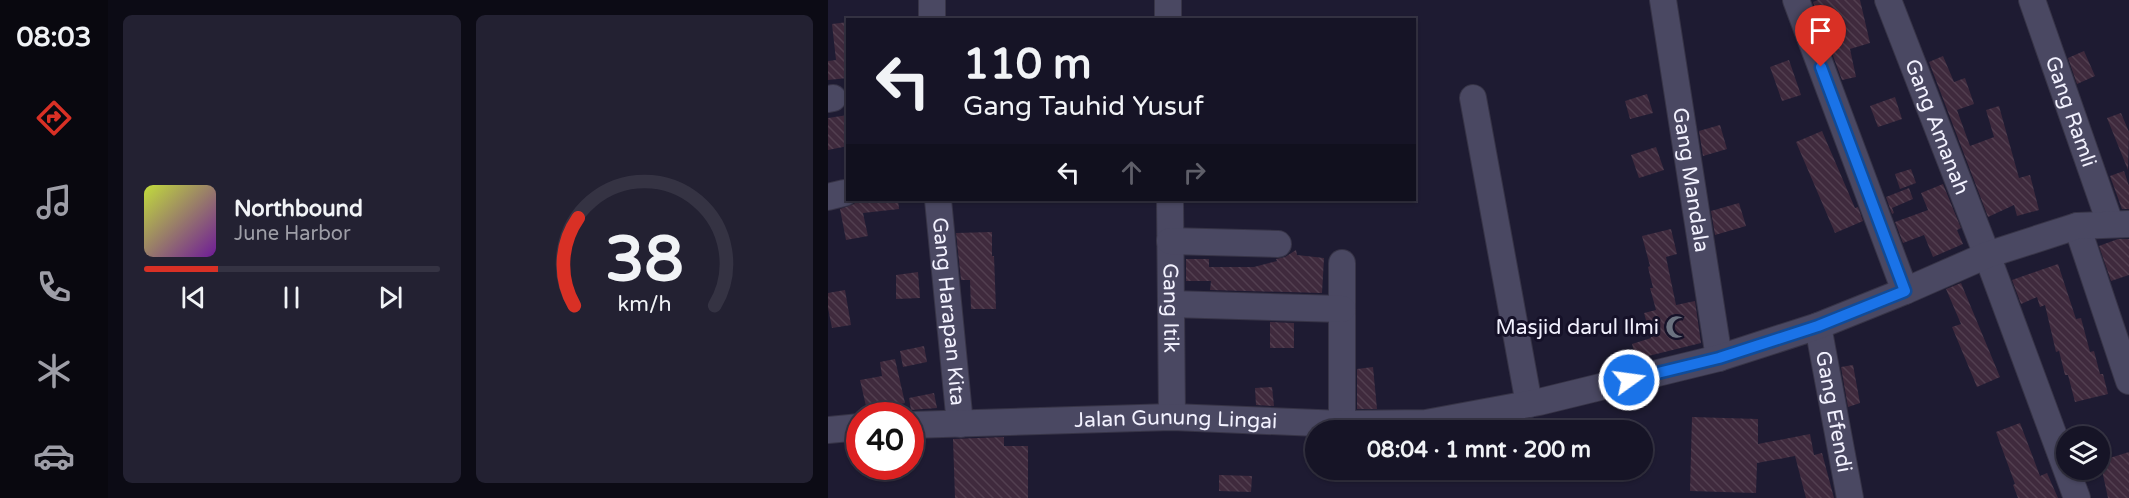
<!DOCTYPE html>
<html lang="id">
<head>
<meta charset="utf-8">
<style>
  :root { --surface:#161426; --page:#232132; --text:#f1f3f6; --muted:#9e9ea7; --line:#353343; --accent:#d93025 }
  body { margin:0; font-family:"Varela Round",sans-serif; background:var(--page); color:var(--text); height:100vh; display:flex; flex-direction:column; font-size:22px; white-space:nowrap }
  * { box-sizing:border-box; margin:0 }
  p { font-size:20px; color:var(--muted) }
  .icon { flex:none; width:33px; height:33px; fill:none; stroke:currentColor; stroke-width:2; stroke-linecap:round; stroke-linejoin:round }
  .map { position:relative; flex:1; overflow:hidden }
  .side { display:flex; flex-direction:column; gap:15px; padding:15px; background:#0c0b15; width:720px }
  .side>* { flex:none }
  .guide { position:absolute; left:18px; top:18px; width:570px; height:183px; border-radius:0px; box-shadow:0 2px 4px #0004,0 0 0 2px var(--line); background:#161426; color:var(--text); overflow:hidden }
  .controls { position:absolute; left:1228px; top:426px; display:grid; gap:12px }
  .controls a { display:grid; place-items:center; width:54px; height:54px; border-radius:50%; background:var(--surface); box-shadow:0 2px 4px #0004,0 0 0 2px var(--line); font-size:30px }
  .speed { position:absolute; left:18px; top:402px; display:flex; gap:12px; font-size:30px; font-weight:700; text-align:center }
  .speed>* { display:grid; place-content:center; width:78px; height:78px; border-radius:50%; background:var(--surface); box-shadow:0 2px 4px #0004,0 0 0 2px var(--line); line-height:1 }
  .speed .limit { border:9px solid #d22; background:#fff; color:#111 }
  .pin { position:absolute; display:grid; place-items:center; width:51px; height:51px; color:#fff; margin:-62px -26px; border-radius:50% 50% 50% 0; rotate:-45deg; box-shadow:0 0 6px #0007 }
  .pin .icon { rotate:45deg }
  .me { position:absolute; width:66px; margin:-33px; rotate:76deg; stroke-linejoin:round; filter:drop-shadow(0 0 4px #0008) }
  .turn { display:flex; align-items:center; gap:21px; height:126px; padding:0 18px; font-size:27px }
  .turn .icon { width:78px; height:78px; stroke-width:2.5 }
  .turn b { display:block; font-size:42px; line-height:51px }
  .lanes { display:flex; align-items:center; height:57px; padding:0 18px; background:#0003; justify-content:center; gap:30px; direction:ltr }
  .lanes .off { opacity:.35 }
  .side .widget { flex:1; display:flex; flex-direction:column; justify-content:center; gap:9px; min-width:0; padding:0 21px; border-radius:9px; background:var(--page) }
  .side .dial { align-items:center; gap:0 }
  .dial svg { height:156px; overflow:visible; fill:none; stroke:var(--line); stroke-width:7; stroke-linecap:round; text-anchor:middle }
  .dial text { fill:var(--text); stroke:none }
  .song { display:flex; align-items:center; gap:18px }
  .cover { width:72px; height:72px; border-radius:9px; background:linear-gradient(135deg,hsl(70 70% 55%),hsl(280 70% 35%)) }
  .played { height:6px; border-radius:3px; background:linear-gradient(90deg,var(--accent) 25%,var(--line) 25%) }
  .keys { display:flex; justify-content:space-around; direction:ltr }
  .side .tiles { flex:1; display:grid; gap:15px; grid-template-columns:repeat(2,1fr) }
  .trip { position:absolute; left:477px; top:420px; width:348px; height:60px; border-radius:30px; background:var(--surface); box-shadow:0 2px 4px #0004,0 0 0 2px var(--line); font-weight:800; line-height:60px; text-align:center }
  main { display:flex; flex:1; min-height:0 }
  .tabs { display:flex; flex-direction:column; width:108px; justify-content:space-around; align-items:center; background:#09080f; color:var(--muted) }
  .tabs .icon { width:42px; height:42px }
  .tabs .on { color:var(--accent) }
  .tabs b { font-size:27px; color:var(--text) }
  .map>svg:first-child { display:block }
</style>
</head>
<body>
<main>
<nav class="tabs">
<b>08:03</b>
<svg class="icon on" aria-label="directions" viewBox="0 0 24 24"><path d="M12 3l9 9-9 9-9-9zM9 14v-3h6M13 9l2 2-2 2"/></svg>
<svg class="icon" aria-label="music" viewBox="0 0 24 24"><path d="M9 18V5l10-2v13"/><circle cx="6" cy="18" r="3"/><circle cx="16" cy="16" r="3"/></svg>
<svg class="icon" aria-label="phone" viewBox="0 0 24 24"><path d="M5 4h4l2 5-3 2q2 4 5 5l2-3 5 2v4C11 20 4 13 5 4z"/></svg>
<svg class="icon" aria-label="climate" viewBox="0 0 24 24"><path d="M12 3v18M4 7l16 10M4 17L20 7"/></svg>
<svg class="icon" aria-label="car" viewBox="0 0 24 24"><path d="M5 17H2v-5l4-1 3-4h7l3 4 3 1v5h-3M9 17h6M6 11h13"/><circle cx="7" cy="17" r="2"/><circle cx="17" cy="17" r="2"/></svg>
</nav>
<section class="side">
<div class="tiles">
<div class="widget">
<div class="song"><i class="cover"></i><div><b>Northbound</b><p>June Harbor</p></div></div>
<div class="played"></div>
<div class="keys"><svg class="icon" aria-label="previous" viewBox="0 0 24 24"><path d="M18 5L8 12l10 7zM5 5v14"/></svg><svg class="icon" aria-label="pause" viewBox="0 0 24 24"><path d="M8 5v14M16 5v14"/></svg><svg class="icon" aria-label="next" viewBox="0 0 24 24"><path d="M6 5l10 7-10 7zM19 5v14"/></svg></div>
</div>
<div class="widget dial"><svg viewBox="0 0 100 80">
<path d="M14 69A42 42 0 1 1 86 69"/>
<path d="M14 69A42 42 0 0 1 16 24" stroke="#d93025"/>
<text x="50" y="56" font-size="32" font-weight="700">38</text>
<text x="50" y="72" font-size="11">km/h</text>
</svg></div>
</div>
</section>
<div class="map">
<svg width="1301" height="498" viewBox="0 0 1301 498">
  <defs>
    <pattern id="building-back-hatch" width="6" height="6" patternUnits="userSpaceOnUse" patternTransform="scale(1.5)"><rect width="6" height="6" fill="#3f2a3d"/><path d="M-1 5l2 2M0 0l6 6M5-1l2 2" fill="none" stroke="#523f50"/></pattern>
  </defs>
  <rect width="100%" height="100%" fill="#1e1b32"/>
  <g fill="url(#building-back-hatch)">
    <polygon points="990,0 1032,0 1042,43 1022,49 1028,77 1014,80 985,2"/>
    <polygon points="20,22 20,78 0,80 0,61 8,60 4,24"/>
    <polygon points="1256,51 1267,76 1249,84 1240,58"/>
    <polygon points="1115,56 1126,82 1137,78 1146,104 1129,110 1142,146 1166,137 1158,110 1171,106 1191,178 1202,175 1211,210 1189,216 1186,205 1160,217 1101,62"/>
    <polygon points="961,60 973,95 954,101 942,67"/>
    <polygon points="819,94 825,113 802,119 797,101"/>
    <polygon points="1067,97 1074,119 1050,127 1042,106"/>
    <polygon points="1293,113 1301,132 1300,170 1279,118"/>
    <polygon points="20,115 20,146 0,150 0,118"/>
    <polygon points="892,125 899,149 875,156 871,131"/>
    <polygon points="994,131 1027,208 1030,207 1035,221 1007,233 968,142"/>
    <polygon points="828,147 836,170 811,178 803,155"/>
    <polygon points="1083,169 1088,183 1072,189 1067,174"/>
    <polygon points="1296,171 1301,186 1301,209 1294,209 1282,176"/>
    <polygon points="1115,184 1133,228 1129,230 1135,244 1105,257 1096,235 1075,243 1067,222 1100,210 1093,193"/>
    <polygon points="1081,188 1085,199 1064,208 1066,213 1064,214 1058,197"/>
    <polygon points="29,200 70,200 71,209 35,213 40,236 18,240 12,209 26,204"/>
    <polygon points="911,203 918,226 887,235 883,211"/>
    <polygon points="843,229 849,254 838,257 848,305 867,301 873,343 808,359 804,344 823,338 816,313 828,310 822,288 825,288 820,267 822,266 814,236"/>
    <polygon points="164,232 164,256 166,256 168,309 143,309 142,280 133,280 128,233"/>
    <polygon points="1290,239 1301,239 1301,275 1283,281 1271,246"/>
    <polygon points="468,250 469,255 496,258 494,293 382,290 383,281 358,281 358,259 381,259 381,267 426,267 449,261 448,259 457,257"/>
    <polygon points="1230,264 1248,319 1253,318 1262,352 1266,351 1272,374 1275,374 1280,394 1247,402 1240,375 1237,375 1231,351 1228,352 1217,305 1212,307 1209,297 1193,304 1184,280"/>
    <polygon points="90,272 92,298 68,299 68,275"/>
    <polygon points="1133,283 1172,377 1149,387 1124,327 1133,324 1118,289"/>
    <polygon points="17,290 23,325 4,328 0,308 0,293"/>
    <polygon points="442,322 466,323 466,348 442,348"/>
    <polygon points="96,346 99,362 75,367 72,351"/>
    <polygon points="67,359 77,403 55,408 56,411 40,415 32,380 54,376 52,362"/>
    <polygon points="1025,365 1032,403 1020,407 1013,367"/>
    <polygon points="545,367 549,409 529,409 529,369"/>
    <polygon points="444,387 446,406 428,405 427,388"/>
    <polygon points="106,393 109,408 83,410 81,398"/>
    <polygon points="864,417 930,419 930,444 982,434 986,455 994,453 1006,498 978,498 967,456 929,463 928,493 862,491"/>
    <polygon points="1192,423 1212,476 1219,473 1230,498 1190,498 1185,485 1187,484 1168,432"/>
    <polygon points="176,437 176,446 200,446 200,498 127,498 125,439"/>
    <polygon points="1301,452 1301,498 1280,498 1272,461"/>
    <polygon points="391,475 424,476 423,492 391,491"/>
  </g>
  <g fill="none" stroke-linecap="round" stroke-linejoin="round">
    <g stroke="#373447" stroke-width="28">
      <g id="minor">
        <polyline points="104,0 104,20"/>
        <polyline points="340,0 340,20"/>
        <path id="s1" d="M835,0L891,358"/>
        <polyline points="968,0 1077,291"/>
        <path id="s2" d="M1060,0L1159,255L1249,498"/>
        <path id="s3" d="M1204,0L1282,223"/>
        <polyline points="645,98 701,404"/>
        <polyline points="0,99 5,98"/>
        <polyline points="0,197 16,193"/>
        <path id="s4" d="M110,200L132,424"/>
        <path id="s5" d="M342,200L344,417"/>
        <polyline points="1249,226 1301,381"/>
        <polyline points="342,241 450,244"/>
        <polyline points="514,263 514,424"/>
        <polyline points="343,304 514,309"/>
        <path id="s6" d="M990,326L1022,498"/>
        <path id="s7" d="M82,425L344,417L514,424L598,423L711,402L891,358L990,326L1077,291L1159,255L1249,226L1301,224"/>
        <polyline points="0,430 32,427"/>
      </g>
    </g>
    <use href="#minor" stroke="#4a4862" stroke-width="26"/>
  </g>
  <g fill="none" stroke-linecap="round" stroke-linejoin="round">
    <g stroke="#114b97" stroke-width="15">
      <polyline id="route" points="801,380 891,358 990,326 1077,291 993,67"/>
    </g>
    <use href="#route" stroke="#1a73e8" stroke-width="10"/>
  </g>
  <defs>
    <g id="mosque-bare" transform="scale(1.8)"><path d="M3.5-4.9A6 6 0 1 0 3.5 4.9A5 5 0 1 1 3.5-4.9Z" fill="#6b7280" stroke="#151128" stroke-width="2.5" paint-order="stroke"/></g>
  </defs>
  <g fill-rule="evenodd">
    <use href="#mosque-bare" x="849" y="327"/>
  </g>
  <g text-anchor="middle" stroke-width="6" stroke-linejoin="round" paint-order="stroke">
    <g font-size="21" fill="#f2f1fe" stroke="#151128">
      <text dy="7" stroke="none"><textPath href="#s3" startOffset="118">Gang Ramli</textPath></text>
      <text dy="7" stroke="none"><textPath href="#s2" startOffset="136">Gang Amanah</textPath></text>
      <text dy="7" stroke="none"><textPath href="#s1" startOffset="182">Gang Mandala</textPath></text>
      <text dy="7" stroke="none"><textPath href="#s5" startOffset="108">Gang Itik</textPath></text>
      <text dy="7" stroke="none"><textPath href="#s4" startOffset="112">Gang Harapan Kita</textPath></text>
      <text dy="7" stroke="none"><textPath href="#s6" startOffset="87">Gang Efendi</textPath></text>
      <text dy="7" stroke="none"><textPath href="#s7" startOffset="266">Jalan Gunung Lingai</textPath></text>
    </g>
    <g font-size="21" fill="#f2f1fe" stroke="#151128" text-anchor="end">
      <text x="831" y="334">Masjid darul Ilmi</text>
    </g>
  </g>
</svg>
<div class="controls">
<a><svg class="icon" aria-label="layers" viewBox="0 0 24 24"><path d="M12 4l9 5-9 5-9-5zM3 14l9 5 9-5"/></svg></a>
</div>
<div class="speed"><div class="limit">40</div></div>
<div class="pin" style="left:993px;top:67px;background:#d93025"><svg class="icon" aria-label="arrive" viewBox="0 0 24 24"><path d="M6 21V4h12l-3 4 3 4H6"/></svg></div>
<svg class="me" style="left:801px;top:380px" viewBox="-20 -20 40 40"><circle r="17" fill="#1a73e8" stroke="#fff" stroke-width="3"/><path d="M0-11L8 9 0 5-8 9z" fill="#fff"/></svg>
<div class="trip">08:04 · 1 mnt · 200 m</div>
<div class="guide">
<div class="turn"><svg class="icon" aria-label="left" viewBox="0 0 24 24"><path d="M17 20v-9H6M10 6l-5 5 5 5"/></svg><div><b>110 m</b>Gang Tauhid Yusuf</div></div>
<div class="lanes"><svg class="icon" aria-label="left" viewBox="0 0 24 24"><path d="M17 20v-9H6M10 6l-5 5 5 5"/></svg><svg class="icon off" aria-label="ahead" viewBox="0 0 24 24"><path d="M12 20V5M6 11l6-6 6 6"/></svg><svg class="icon off" aria-label="right" viewBox="0 0 24 24"><path d="M7 20v-9h11M14 6l5 5-5 5"/></svg></div>
</div>
</div>
</main>
</body>
</html>
